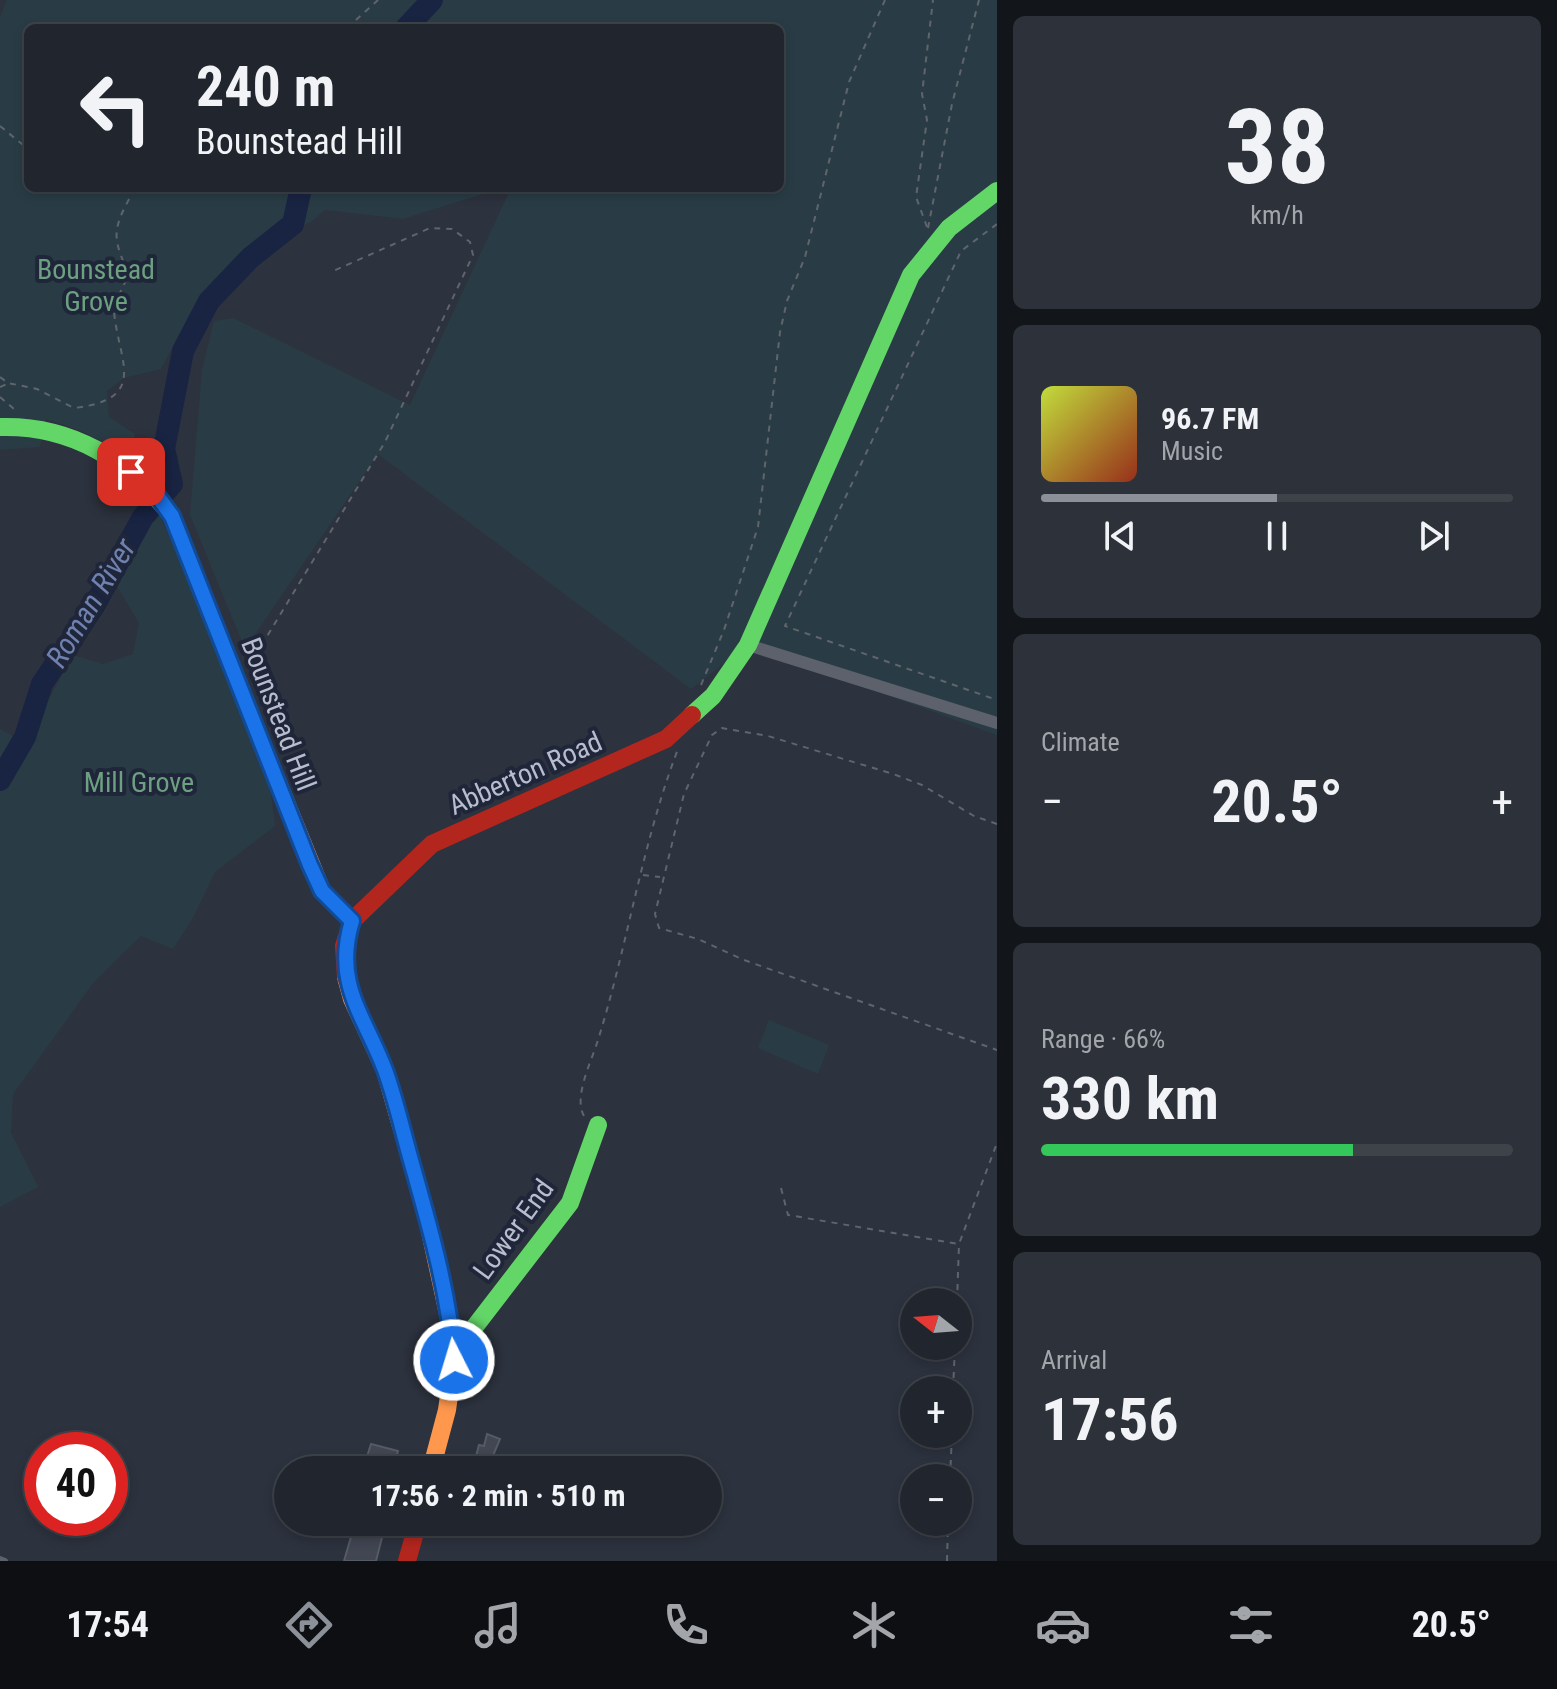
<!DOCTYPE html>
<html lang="en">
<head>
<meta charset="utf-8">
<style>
  :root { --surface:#21262e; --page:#2d323a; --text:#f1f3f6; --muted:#a2a5aa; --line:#3e434a; --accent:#8c9099 }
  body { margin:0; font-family:"Roboto Condensed",sans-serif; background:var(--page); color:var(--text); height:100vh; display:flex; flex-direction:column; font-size:30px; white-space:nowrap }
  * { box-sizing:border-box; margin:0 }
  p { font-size:26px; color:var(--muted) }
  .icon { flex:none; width:44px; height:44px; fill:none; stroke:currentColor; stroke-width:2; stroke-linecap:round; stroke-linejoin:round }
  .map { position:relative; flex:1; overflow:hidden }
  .drawer { display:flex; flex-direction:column; gap:16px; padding:16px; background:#121519; width:560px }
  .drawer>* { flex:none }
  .guide { position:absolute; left:24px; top:24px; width:760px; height:168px; border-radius:12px; box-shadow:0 4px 12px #0003,0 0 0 2px var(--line); background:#21262e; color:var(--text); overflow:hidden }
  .needle { width:52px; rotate:287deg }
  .tools { position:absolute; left:900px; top:1288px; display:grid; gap:16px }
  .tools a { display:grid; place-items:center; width:72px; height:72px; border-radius:50%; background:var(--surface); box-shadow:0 4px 12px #0003,0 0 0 2px var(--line); font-size:40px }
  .speed { position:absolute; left:24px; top:1432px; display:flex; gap:16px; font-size:40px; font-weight:700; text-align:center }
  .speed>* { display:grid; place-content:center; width:104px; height:104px; border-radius:50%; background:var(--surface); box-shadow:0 4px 12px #0003,0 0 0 2px var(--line); line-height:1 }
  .speed .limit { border:12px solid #d22; background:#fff; color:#111 }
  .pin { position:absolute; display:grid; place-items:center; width:68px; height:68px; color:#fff; margin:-34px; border-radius:16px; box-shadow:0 4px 12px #0006 }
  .me { position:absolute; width:88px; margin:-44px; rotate:355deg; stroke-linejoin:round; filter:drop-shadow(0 0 6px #0008) }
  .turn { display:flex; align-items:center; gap:28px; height:168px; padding:0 40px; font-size:36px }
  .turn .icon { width:104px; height:104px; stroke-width:2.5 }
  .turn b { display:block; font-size:56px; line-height:68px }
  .big { font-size:60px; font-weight:700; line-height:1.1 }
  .drawer .card { flex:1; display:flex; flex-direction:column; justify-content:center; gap:12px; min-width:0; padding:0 28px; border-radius:12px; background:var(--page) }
  .drawer .dial { align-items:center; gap:0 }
  .dial b { font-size:104px; line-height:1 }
  .song { display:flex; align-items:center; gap:24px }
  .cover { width:96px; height:96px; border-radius:12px; background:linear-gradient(135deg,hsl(70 70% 55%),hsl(10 70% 35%)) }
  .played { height:8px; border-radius:4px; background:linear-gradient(90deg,var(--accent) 50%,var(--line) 50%) }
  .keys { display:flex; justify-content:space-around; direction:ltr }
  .heat { display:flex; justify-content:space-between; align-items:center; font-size:44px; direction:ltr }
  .charge { height:12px; border-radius:6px; background:linear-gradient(90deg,#34c759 66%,var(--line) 0) }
  .trip { position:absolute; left:274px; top:1456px; width:448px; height:80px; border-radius:40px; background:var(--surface); box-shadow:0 4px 12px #0003,0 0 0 2px var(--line); font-weight:700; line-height:80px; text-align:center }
  .menu { display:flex; height:128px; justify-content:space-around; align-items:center; background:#0d0f12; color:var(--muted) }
  .menu .icon { width:56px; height:56px }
  .menu .selected { color:var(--accent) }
  .menu b { font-size:36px; color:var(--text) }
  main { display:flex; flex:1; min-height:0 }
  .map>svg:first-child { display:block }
</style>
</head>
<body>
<main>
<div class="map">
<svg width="997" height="1561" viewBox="0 0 997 1561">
  <rect width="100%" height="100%" fill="#2c323e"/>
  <g fill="#293c45">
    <polygon points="7,0 997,0 997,735 748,645 691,689 378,454 245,649 190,515 202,370 214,321 233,318 410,405 511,188 780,188 780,28 28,28 28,188 502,188 403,219 325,210 311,222 249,246 195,304 161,369 124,378 107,391 109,417 135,434 129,456 84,432 46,419 40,447 0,450 0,17"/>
    <polygon points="156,508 203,609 271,794 275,826 215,872 193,918 173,949 141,936 94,982 13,1094 11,1133 38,1187 0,1207 0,729 25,743 73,655 103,664 133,654 139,623 114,581"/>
    <polygon points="769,1020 829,1045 818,1074 758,1048"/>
  </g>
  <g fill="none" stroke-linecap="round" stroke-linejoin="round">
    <g stroke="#192443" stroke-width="22">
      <polyline points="406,28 432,0"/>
      <polyline points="0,780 25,737 42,684 94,606 143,517 172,484 164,449 183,351 209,301 250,258 293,224 301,188"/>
    </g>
  </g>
  <g fill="#414652" stroke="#555a65" stroke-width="2">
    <polygon points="487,1434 500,1439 487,1470 468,1470 473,1455 476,1456 479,1445 484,1446"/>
    <polygon points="371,1444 398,1451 393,1470 345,1470 348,1458 365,1463"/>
    <polygon points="365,1522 386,1522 376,1561 344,1561 353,1530 362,1532"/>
  </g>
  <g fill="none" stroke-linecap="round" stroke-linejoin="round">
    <g stroke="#60646c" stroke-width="2" stroke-dasharray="6 6" stroke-linecap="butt">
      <polyline points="347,28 378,0"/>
      <polyline points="0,126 28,149"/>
      <polyline points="997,224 961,251 785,626 997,700"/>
      <polyline points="927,227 916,197 927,120 922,94 933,0"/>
      <polyline points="928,228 952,104 979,0"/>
      <path d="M0,377L8,383L37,389L74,408C150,399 118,361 114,311C113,299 126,288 126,276C127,268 120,255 118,246C112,225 126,206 135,188"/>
      <polyline points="0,387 7,384"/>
      <polyline points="0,397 14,409"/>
      <polyline points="249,666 385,442 473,255 470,242 452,229 430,228 331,272"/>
      <polyline points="701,685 724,630 758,527 780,332 787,301 805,257 849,82 885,0"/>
      <polyline points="997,824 974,816 922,785 893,774 768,736 722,728 712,735 684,794 655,914 659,928 698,939 744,960 997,1050"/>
      <polyline points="643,875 660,877"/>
      <path d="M584,1116C573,1097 592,1060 598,1040C628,944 642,843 678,749"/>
      <polyline points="781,1188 788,1215 959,1244 997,1143"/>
      <polyline points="957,1302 959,1244"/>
      <polyline points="953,1390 955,1346"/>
      <polyline points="950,1478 952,1434"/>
      <polyline points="947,1561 948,1522"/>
    </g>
    <polyline stroke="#5d616b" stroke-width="6" points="0,1559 5,1561"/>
    <polyline stroke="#5d616b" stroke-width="12" points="748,645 997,723"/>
    <g stroke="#63d668" stroke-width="18">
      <path d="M0,427C73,425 127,460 172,516L246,704"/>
      <polyline points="692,715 713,696 748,645 911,275 949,228 997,191"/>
      <polyline points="453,1355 570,1203 598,1125"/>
    </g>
    <g stroke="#ff974d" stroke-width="18">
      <polyline points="246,704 322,891 352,921"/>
      <polyline points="346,977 352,999 385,1070 426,1213 452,1332 454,1360 447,1410 431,1470"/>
    </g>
    <g stroke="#b3261e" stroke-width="18">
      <polyline points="346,977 344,946 352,921 432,844 666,739 692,715"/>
      <polyline points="407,1561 418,1522"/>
    </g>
  </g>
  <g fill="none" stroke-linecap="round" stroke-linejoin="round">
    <g stroke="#114b97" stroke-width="20">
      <path id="route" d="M131,472L153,490L172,516L310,865L322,891L352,921C333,983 364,1015 385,1070C396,1100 403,1133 412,1164C430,1228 449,1293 454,1360"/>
    </g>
    <use href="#route" stroke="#1a73e8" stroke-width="14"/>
  </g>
  <g text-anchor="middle" stroke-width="8" stroke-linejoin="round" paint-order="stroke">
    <g font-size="28" fill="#6da080" stroke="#1f263a">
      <text x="96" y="279">Bounstead<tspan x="96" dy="32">Grove</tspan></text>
      <text x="139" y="792">Mill Grove</text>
    </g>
    <g font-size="28" fill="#b8bdce" stroke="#1f263a">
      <text transform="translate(279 714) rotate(69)" y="10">Bounstead Hill</text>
      <text transform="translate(525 773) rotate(-24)" y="10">Abberton Road</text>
      <text transform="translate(513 1229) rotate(-54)" y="10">Lower End</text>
    </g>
    <g font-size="30" font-style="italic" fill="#6f81ae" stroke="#1f263a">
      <text transform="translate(91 603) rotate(-59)" y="10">Roman River</text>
    </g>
  </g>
</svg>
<div class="tools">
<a><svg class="needle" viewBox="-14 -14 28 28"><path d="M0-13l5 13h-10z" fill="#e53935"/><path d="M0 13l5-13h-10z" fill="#a2a5aa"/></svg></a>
<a>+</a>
<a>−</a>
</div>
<div class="speed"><div class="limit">40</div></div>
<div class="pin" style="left:131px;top:472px;background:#d93025"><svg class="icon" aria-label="arrive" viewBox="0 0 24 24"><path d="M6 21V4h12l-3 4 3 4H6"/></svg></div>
<svg class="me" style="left:454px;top:1360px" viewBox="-20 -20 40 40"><circle r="17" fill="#1a73e8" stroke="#fff" stroke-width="3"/><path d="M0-11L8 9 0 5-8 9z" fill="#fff"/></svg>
<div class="trip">17:56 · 2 min · 510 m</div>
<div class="guide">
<div class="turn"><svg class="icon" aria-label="left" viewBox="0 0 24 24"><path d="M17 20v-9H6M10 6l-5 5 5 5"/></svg><div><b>240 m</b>Bounstead Hill</div></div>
</div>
</div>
<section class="drawer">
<div class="card dial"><b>38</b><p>km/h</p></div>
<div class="card">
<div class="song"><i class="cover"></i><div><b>96.7 FM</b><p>Music</p></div></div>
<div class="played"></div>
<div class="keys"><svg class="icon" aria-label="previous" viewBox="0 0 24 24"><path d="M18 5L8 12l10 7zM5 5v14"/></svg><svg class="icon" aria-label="pause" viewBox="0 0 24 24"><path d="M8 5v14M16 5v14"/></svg><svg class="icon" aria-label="next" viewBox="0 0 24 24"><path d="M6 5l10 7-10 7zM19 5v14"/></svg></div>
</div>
<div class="card"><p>Climate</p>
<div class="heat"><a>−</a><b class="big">20.5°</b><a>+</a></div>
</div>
<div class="card"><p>Range · 66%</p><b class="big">330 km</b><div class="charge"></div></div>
<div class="card"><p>Arrival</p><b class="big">17:56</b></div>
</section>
</main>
<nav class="menu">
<b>17:54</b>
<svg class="icon selected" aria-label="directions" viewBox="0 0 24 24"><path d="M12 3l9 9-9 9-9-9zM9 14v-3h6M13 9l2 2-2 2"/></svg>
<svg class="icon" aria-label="music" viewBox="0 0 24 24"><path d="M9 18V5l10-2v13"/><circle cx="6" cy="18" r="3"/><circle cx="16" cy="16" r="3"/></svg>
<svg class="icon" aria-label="phone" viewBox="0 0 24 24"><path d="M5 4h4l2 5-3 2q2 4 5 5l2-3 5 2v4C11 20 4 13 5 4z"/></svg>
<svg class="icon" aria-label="climate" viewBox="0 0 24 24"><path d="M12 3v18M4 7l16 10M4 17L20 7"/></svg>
<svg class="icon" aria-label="car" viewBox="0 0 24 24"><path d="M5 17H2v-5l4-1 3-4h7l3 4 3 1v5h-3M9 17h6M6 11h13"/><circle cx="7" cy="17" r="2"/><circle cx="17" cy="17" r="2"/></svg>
<svg class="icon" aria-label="filters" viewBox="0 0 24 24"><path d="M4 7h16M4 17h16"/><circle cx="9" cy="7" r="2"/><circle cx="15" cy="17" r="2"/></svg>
<b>20.5°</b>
</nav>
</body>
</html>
